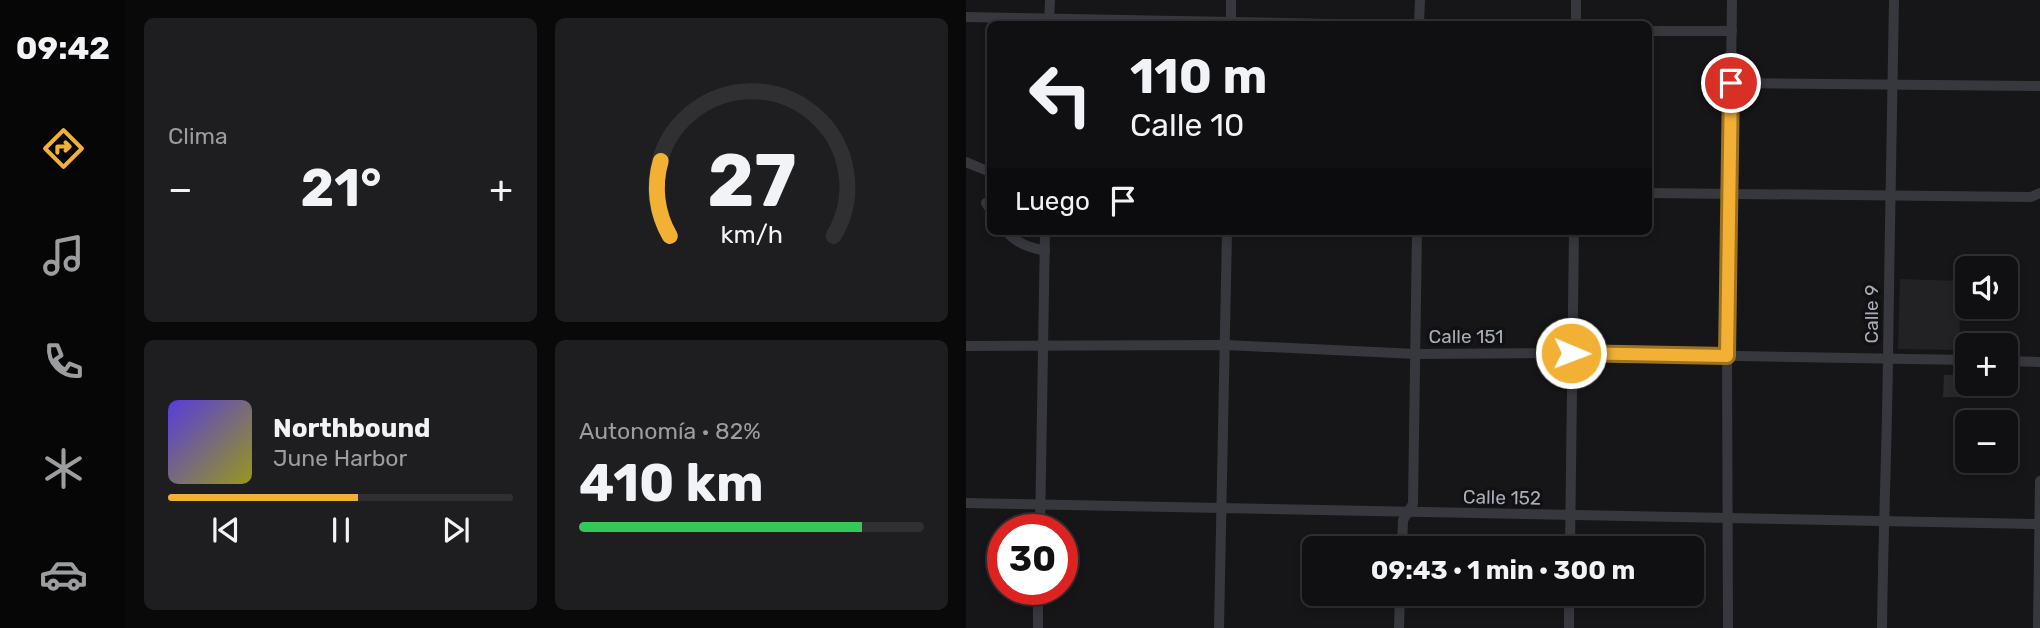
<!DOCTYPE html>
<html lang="es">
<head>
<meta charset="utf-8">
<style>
  :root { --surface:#101012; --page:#1e1e20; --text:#f1f3f6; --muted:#9c9d9f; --line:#303032; --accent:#f2b134 }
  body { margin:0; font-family:Rubik,sans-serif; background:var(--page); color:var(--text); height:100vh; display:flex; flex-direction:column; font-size:26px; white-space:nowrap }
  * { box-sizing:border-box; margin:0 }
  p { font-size:23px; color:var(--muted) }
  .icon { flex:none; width:38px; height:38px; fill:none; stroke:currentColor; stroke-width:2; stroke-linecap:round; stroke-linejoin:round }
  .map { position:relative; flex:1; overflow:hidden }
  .sheet { display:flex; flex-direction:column; gap:18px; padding:18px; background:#09090a; width:840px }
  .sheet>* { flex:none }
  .top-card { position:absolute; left:21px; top:21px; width:665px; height:214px; border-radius:10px; box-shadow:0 4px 10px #0003,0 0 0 2px var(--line); background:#101012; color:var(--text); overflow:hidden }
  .buttons { position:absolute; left:989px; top:256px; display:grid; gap:14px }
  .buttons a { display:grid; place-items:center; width:63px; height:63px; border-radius:10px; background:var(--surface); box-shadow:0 4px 10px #0003,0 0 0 2px var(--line); font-size:35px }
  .speed { position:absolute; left:21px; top:514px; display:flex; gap:14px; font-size:35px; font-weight:700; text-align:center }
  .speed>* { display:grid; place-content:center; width:91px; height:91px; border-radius:50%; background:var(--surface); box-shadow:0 4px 10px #0003,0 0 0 2px var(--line); line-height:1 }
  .speed .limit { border:10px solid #d22; background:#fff; color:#111 }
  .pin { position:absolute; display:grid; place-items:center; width:60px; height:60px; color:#fff; margin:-30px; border:4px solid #fff; border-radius:50%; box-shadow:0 2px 7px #0007 }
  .me { position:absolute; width:77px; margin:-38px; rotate:91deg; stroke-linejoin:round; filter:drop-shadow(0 0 5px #0008) }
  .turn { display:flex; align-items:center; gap:24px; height:147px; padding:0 28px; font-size:32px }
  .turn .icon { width:91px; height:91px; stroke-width:2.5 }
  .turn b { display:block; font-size:49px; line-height:60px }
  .then { display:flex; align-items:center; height:66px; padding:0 28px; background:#0003; gap:14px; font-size:26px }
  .big { font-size:52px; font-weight:700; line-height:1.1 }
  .sheet .card { flex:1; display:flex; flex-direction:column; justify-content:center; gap:10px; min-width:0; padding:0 24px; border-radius:10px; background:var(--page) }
  .sheet .dial { align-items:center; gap:0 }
  .dial svg { height:182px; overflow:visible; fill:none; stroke:var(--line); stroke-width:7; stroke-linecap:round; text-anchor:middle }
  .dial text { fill:var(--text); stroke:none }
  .song { display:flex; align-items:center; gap:21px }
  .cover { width:84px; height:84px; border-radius:10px; background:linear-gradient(135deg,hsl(250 70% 55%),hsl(60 70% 35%)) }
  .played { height:7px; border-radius:4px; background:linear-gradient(90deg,var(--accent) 55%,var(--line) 55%) }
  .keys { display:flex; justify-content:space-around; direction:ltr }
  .heat { display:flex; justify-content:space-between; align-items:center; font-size:38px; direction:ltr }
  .charge { height:10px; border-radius:5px; background:linear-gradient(90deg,#34c759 82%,var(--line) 0) }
  .sheet .tiles { flex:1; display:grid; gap:18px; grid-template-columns:repeat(2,1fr) }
  .trip { position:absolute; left:336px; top:536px; width:402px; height:70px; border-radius:10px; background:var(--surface); box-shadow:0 4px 10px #0003,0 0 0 2px var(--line); font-weight:700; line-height:70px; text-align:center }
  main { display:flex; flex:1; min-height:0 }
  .dock { display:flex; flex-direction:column; width:126px; justify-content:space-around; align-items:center; background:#060607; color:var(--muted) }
  .dock .icon { width:49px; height:49px }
  .dock .active { color:var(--accent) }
  .dock b { font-size:32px; color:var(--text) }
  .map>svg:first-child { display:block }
</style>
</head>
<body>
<main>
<nav class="dock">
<b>09:42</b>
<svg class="icon active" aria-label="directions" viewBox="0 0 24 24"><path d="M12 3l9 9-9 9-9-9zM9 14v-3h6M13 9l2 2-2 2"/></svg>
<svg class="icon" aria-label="music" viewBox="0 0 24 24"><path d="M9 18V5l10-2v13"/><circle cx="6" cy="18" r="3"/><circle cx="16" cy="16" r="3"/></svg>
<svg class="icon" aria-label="phone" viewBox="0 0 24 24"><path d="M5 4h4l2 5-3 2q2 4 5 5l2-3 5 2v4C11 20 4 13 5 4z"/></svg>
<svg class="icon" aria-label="climate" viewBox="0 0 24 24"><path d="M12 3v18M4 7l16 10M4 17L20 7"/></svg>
<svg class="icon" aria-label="car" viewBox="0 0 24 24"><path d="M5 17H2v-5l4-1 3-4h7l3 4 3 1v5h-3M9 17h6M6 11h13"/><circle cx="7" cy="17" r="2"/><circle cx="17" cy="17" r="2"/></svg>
</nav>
<section class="sheet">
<div class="tiles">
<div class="card"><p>Clima</p>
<div class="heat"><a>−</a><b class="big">21°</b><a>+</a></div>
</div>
<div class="card dial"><svg viewBox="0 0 100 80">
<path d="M14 69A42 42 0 1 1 86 69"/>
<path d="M14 69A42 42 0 0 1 10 36" stroke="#f2b134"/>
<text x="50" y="56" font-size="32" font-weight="700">27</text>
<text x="50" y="72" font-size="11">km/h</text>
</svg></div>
<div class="card">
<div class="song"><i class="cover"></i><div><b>Northbound</b><p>June Harbor</p></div></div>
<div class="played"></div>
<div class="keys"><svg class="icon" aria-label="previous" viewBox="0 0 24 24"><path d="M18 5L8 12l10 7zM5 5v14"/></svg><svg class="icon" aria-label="pause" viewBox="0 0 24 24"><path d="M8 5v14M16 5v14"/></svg><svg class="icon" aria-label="next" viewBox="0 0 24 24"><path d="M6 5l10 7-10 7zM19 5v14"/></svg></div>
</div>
<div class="card"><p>Autonomía · 82%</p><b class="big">410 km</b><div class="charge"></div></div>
</div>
</section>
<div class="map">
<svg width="1074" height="628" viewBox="0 0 1074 628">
  <rect width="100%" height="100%" fill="#161618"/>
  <polygon fill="#222225" points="934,279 995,281 993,350 932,349"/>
  <polygon fill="#29292c" points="978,375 1001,375 1001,383 1021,383 1021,397 977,397"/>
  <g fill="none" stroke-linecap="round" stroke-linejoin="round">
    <g stroke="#37383d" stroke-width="10">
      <polyline points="0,17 366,24"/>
      <polyline points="83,24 84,0"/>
      <polyline points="265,24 265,0"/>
      <polyline points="453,24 454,0"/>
      <polyline points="610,24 610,0"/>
      <polyline points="682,31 766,31"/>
      <polyline points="765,83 1074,86"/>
      <polyline points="0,162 24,172"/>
      <polyline points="682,193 1065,197 1074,193"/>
      <polyline points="20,203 24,209"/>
      <path d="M40,231C51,244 63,247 79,251"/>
      <polyline points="0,346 260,345 450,354 605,353 1001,360"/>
      <polyline points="1040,361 1074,362"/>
      <polyline points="0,503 1072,524"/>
      <polyline points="74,530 79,231"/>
      <polyline points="436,548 437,520 447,504 451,231"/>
      <polyline points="604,548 608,231"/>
      <polyline points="72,628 72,590"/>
      <polyline points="253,628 261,231"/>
      <polyline points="433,628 434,593"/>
      <polyline points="603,628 603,593"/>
      <polyline points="762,628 761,356 766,0"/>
      <path d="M916,628C917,537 921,447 922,357C924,238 925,119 928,0"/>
      <polyline points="1072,628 1074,481"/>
    </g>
  </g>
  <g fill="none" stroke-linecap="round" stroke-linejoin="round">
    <g stroke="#9d7322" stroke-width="18">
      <polyline id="route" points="605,353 761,356 765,83"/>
    </g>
    <use href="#route" stroke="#f2b134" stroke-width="12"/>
  </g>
  <g text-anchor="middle" stroke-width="7" stroke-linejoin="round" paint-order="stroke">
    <g font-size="19" fill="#a8adb8" stroke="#111113">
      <text transform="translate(905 314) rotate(-90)" y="7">Calle 9</text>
      <text x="500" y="343">Calle 151</text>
      <text transform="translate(536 497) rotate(1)" y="7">Calle 152</text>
    </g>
  </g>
</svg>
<div class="buttons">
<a><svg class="icon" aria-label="sound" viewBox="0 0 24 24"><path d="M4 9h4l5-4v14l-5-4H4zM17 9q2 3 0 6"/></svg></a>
<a>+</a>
<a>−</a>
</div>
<div class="speed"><div class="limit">30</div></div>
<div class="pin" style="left:765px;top:83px;background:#d93025"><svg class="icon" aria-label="arrive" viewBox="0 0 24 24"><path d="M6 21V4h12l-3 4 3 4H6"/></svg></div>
<svg class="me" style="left:605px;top:353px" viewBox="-20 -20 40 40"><circle r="17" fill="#f2b134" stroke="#fff" stroke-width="3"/><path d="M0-11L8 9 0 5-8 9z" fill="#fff"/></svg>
<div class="trip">09:43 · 1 min · 300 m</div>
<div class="top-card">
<div class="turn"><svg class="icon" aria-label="left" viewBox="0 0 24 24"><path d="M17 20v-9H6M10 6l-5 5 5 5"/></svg><div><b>110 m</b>Calle 10</div></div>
<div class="then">Luego<svg class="icon" aria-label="arrive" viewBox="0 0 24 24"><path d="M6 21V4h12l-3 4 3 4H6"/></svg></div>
</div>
</div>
</main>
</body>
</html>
